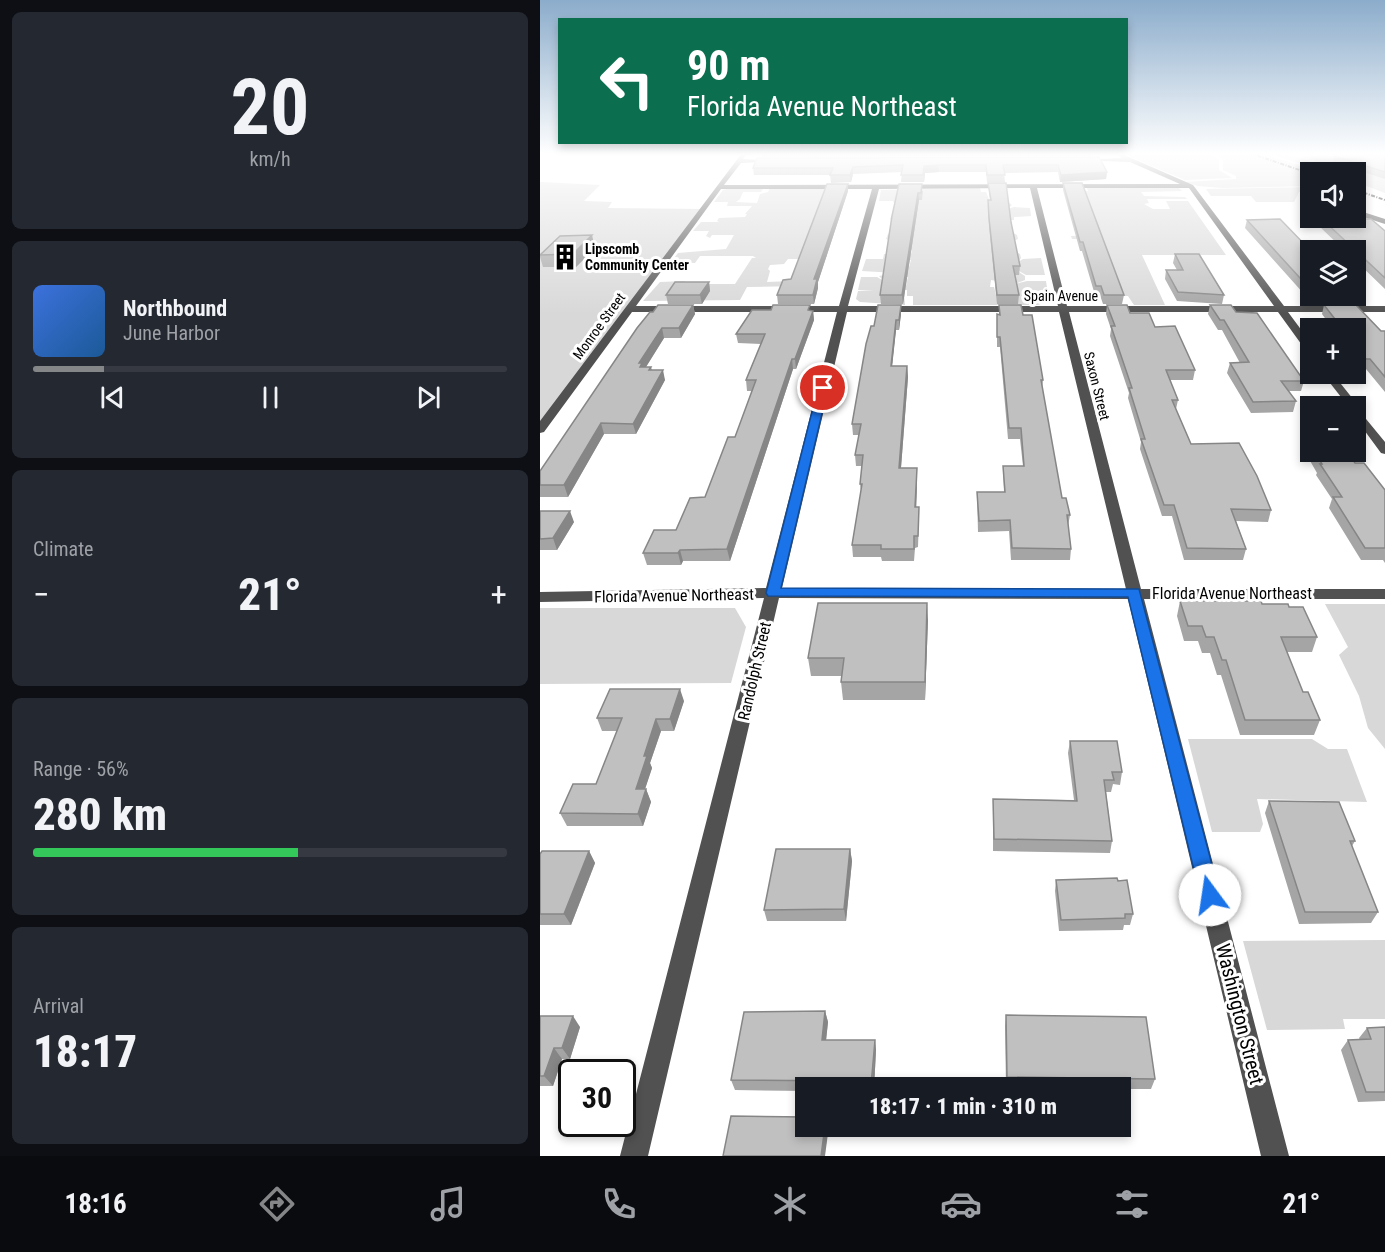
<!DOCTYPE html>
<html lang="en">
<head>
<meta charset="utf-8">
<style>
  :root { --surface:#171b24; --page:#242831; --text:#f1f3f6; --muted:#9ea1a6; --line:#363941; --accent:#858687 }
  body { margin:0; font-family:"Roboto Condensed",sans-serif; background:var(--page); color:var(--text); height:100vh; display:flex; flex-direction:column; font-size:22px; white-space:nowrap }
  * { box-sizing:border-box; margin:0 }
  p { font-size:20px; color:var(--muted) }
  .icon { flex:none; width:33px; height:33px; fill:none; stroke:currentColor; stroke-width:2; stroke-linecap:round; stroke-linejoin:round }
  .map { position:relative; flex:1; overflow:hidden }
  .sheet { display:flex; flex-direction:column; gap:12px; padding:12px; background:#0d0f14; width:540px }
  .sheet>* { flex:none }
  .banner { position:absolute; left:18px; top:18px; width:570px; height:126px; border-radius:0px; box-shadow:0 3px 9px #0003; background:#0b6e4f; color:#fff; overflow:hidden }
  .fabs { position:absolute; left:760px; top:162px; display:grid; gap:12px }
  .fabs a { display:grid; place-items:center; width:66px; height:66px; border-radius:0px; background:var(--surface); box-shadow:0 3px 9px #0003; font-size:30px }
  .speed { position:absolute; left:18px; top:1059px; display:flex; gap:12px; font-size:30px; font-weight:700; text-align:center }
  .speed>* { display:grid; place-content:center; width:78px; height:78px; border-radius:50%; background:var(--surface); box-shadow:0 3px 9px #0003; line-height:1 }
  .speed .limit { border:3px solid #111; border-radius:9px; background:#fff; color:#111 }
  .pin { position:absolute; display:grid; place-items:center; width:51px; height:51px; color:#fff; margin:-26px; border:3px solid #fff; border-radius:50%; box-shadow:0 2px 6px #0007 }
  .me { position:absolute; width:66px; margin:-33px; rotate:346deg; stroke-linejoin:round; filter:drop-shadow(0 0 4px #0008) }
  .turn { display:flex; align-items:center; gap:21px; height:126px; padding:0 30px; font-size:27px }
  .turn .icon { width:78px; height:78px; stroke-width:2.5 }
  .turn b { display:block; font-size:42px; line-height:51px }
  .big { font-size:45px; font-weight:800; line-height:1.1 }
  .sheet .tile { flex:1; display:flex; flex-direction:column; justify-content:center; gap:9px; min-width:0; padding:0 21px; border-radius:9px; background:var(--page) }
  .sheet .dial { align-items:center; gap:0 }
  .dial b { font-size:78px; line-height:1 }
  .song { display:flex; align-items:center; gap:18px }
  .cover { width:72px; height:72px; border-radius:9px; background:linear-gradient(135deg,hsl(220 70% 55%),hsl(210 70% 35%)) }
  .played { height:6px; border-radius:3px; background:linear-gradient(90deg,var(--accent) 15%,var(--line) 15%) }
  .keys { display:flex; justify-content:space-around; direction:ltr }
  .heat { display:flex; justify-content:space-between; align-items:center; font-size:33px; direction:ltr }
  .charge { height:9px; border-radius:4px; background:linear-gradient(90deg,#34c759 56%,var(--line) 0) }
  .trip { position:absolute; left:255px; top:1077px; width:336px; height:60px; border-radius:0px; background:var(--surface); box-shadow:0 3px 9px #0003; font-weight:800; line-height:60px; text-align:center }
  .menu { display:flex; height:96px; justify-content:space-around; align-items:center; background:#090b0e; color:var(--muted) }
  .menu .icon { width:42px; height:42px }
  .menu .active { color:var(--accent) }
  .menu b { font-size:27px; color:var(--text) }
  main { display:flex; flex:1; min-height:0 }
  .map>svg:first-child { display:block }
</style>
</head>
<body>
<main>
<section class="sheet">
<div class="tile dial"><b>20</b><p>km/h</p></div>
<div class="tile">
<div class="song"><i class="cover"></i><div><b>Northbound</b><p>June Harbor</p></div></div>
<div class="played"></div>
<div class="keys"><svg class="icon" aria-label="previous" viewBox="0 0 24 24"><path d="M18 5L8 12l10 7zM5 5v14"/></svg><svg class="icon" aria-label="pause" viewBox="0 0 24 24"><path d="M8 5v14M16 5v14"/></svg><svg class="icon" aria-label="next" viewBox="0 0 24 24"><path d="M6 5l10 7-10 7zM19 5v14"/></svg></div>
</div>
<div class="tile"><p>Climate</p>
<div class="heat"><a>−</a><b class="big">21°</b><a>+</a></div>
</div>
<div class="tile"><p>Range · 56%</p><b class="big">280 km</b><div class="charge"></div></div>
<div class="tile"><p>Arrival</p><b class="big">18:17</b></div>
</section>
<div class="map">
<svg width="845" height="1156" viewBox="0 0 845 1156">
  <rect width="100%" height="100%" fill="#fff"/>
  <g fill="#d8d8d8">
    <polygon points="581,153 671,153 679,160 679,170 692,178 645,180"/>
    <polygon points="675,153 721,153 778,172 771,172 771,186 682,188 658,186 645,182 696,179 696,176 683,170 683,160"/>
    <path d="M727,153C748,153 765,159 783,168L766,153H825L845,157V193L816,182V172H787Z"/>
    <polygon points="0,182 60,185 44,201 72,202 68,208 163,209 0,429"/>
    <polygon points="771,187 771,193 759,192 754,202 716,202 711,196 671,196 666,189"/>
    <polygon points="190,188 223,189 221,192 203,192 200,199 196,202 217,203 220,194 228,192 230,188 285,189 284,192 288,192 266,256 287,256 285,259 248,259 244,264 230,265 228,269 230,271 227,282 251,281 259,286 207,287 200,300 103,301 120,282 145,281 144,284 195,284 212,258 216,258 213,256 160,256 155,263 131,262 138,253 186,249 194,235 172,235 170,238 166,236 169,231 153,231 161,222 179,222 177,221 179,218 205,217 207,214 205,214 212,206 187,206 188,202 174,202 183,190"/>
    <path d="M440,188L441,192H446L450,202L448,203L468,202L472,205L467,209L455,206L448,208V215L474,207L490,208L491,216L474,217V220H452L477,235L478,239L471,242L473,250L480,254L481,258L478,262L483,259L501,258L505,275H486L479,271L457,275H479V272L485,276V280L475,284L451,280L450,287H454L456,295L476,294L475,284L487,281H506L509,301L498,305H373V296H367V290H365L368,277L343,280L339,276L368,271L371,260H363L356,273L322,271L326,259H343L344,254H371L372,250L346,239L348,234L354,231L356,224L350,219C355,210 357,208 353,201H339L341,190Z"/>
    <polygon points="547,188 639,188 642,191 601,192 604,196 645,197 647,199 607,199 609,203 604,204 613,209 630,209 626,201 648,201 686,255 602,255 625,305 594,305 588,296 582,296 564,275 575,272 572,269 569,256 552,254 550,239 532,239 531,236 558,235 542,191 548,191"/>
    <polygon points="321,277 337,277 344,281 341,291 364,294 365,305 320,302 316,299 318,291 334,291 318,290"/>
    <polygon points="785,604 845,604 845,749 828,728 819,696 799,655 808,647"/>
    <polygon points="0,608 195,608 206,627 191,683 0,684"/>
    <polygon points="648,739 772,739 788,749 807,749 827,802 717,799 723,824 720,832 672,832"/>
    <polygon points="845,940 845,1019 803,1019 805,1029 727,1030 703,941"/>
  </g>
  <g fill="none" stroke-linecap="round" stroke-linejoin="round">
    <g fill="#515151" fill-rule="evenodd">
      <path d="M202,153L207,154L203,159L238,161L201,163L184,185L640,184L590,162L538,160L582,158L579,156L582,154L653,185L744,306H845V312H748L771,343V353L767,352L738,312H529L601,589H845V599H604L749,1156H721L588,599L239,598L108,1156H80L224,598L0,602V592L226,588L297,312H92L4,432L0,433V421ZM490,188L518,306H308L339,189ZM497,188H649L734,306H527ZM181,189H332L299,306H96ZM307,312H519L586,589L242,588Z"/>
      <polygon points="820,211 845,219 845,224 817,215"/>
      <polygon points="783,374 793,374 817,404 817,408 845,442 845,454 841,453 816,419 816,406 808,406"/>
    </g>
    <g stroke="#000" stroke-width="2" stroke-dasharray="4 1.5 1 1.5" stroke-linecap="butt">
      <polyline points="710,153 771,174"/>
      <polyline points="816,190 845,200"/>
    </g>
  </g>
  <g fill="#a5a5a5">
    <polygon points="221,153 554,153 554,156 222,157"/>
    <polygon points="845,153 845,179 793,162 795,156"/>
    <polygon points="559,157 567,172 566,179 520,182 518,172 464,173 465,182 447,182 446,172 399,172 385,173 384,182 361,182 362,172 313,174 311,182 291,183 290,175 214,175 213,168"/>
    <polygon points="448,183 471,222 480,266 479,275 475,275 479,295 478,304 457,304 449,226 448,200 450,200"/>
    <polygon points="523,183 584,295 582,304 563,304 560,295 555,295 542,251 540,251 523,190"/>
    <polygon points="308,184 308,191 278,282 278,288 274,304 238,304 237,295 251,279"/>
    <polygon points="359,184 383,191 382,200 379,200 363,304 341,304 340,295"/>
    <polygon points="782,219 845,231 845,289 816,261 816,250 804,250 780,227"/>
    <polygon points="707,220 771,251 771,296 806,296 803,304 773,304 705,228"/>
    <polygon points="55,248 36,267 3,267 0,257 0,254"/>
    <polygon points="635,254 684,295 682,304 637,301 625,279 626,270 637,270 633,263"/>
    <polygon points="169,282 170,291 162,304 128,304 126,295"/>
    <polygon points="153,305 155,314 141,338 124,338 106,367 111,367 112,370 125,380 96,434 64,434 28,497 0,497 0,471 113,312"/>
    <polygon points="361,305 361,314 359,330 356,330 352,366 367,366 368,377 361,468 377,479 376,507 379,518 378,547 375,548 374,561 342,561 341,557 313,557 312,545 321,491 320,484 322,466 316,466 315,455 319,435 313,435 312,424 334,326"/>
    <polygon points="459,305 483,315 503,380 502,389 522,498 530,515 528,526 531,549 530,560 471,560 469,531 438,532 437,492 464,492 463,466 483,466 480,439 468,439 460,347 457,347 457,314 459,314"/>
    <polygon points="567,305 590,313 615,327 655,370 653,380 630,380 638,400 636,409 651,444 731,510 728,522 696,521 706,549 703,560 644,560 632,516 622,516 600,449 601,442 588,398 589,393 570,336 571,329 566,314"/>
    <polygon points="670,305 696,312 764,381 761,391 748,391 756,401 753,412 711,413 687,373 690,363 700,363 682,330 678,330 668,314"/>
    <polygon points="784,305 841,331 845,331 845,392 826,369 823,369 816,360 816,328 792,328 782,314"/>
    <polygon points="270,311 273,311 274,320 256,369 253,369 190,561 143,561 141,565 107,565 103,553 136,530 165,497 195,437 212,391 207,391 206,380 221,344 198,343 196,334"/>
    <polygon points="764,434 771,434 771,452 807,452 815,463 845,490 845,563 843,560 821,560 789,508 792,499 776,475 777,473 761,445"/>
    <polygon points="0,511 34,522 17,550 0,550"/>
    <polygon points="640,601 722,604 749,607 777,637 772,652 747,652 763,692 780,720 774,735 700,735 681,675 677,675 670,653 662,653 658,641 644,641 637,616"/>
    <polygon points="388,620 385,700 303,700 301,682 301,676 271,676 268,658"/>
    <polygon points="144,701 134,731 121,731 110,763 112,768 105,789 106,789 111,802 103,826 27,826 20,813 56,784 77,731 62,731 57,718"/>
    <polygon points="530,741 582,772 580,785 573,784 571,792 566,792 572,841 570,853 453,851 453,799 534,800 528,753"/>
    <polygon points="729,801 815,841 812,846 838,912 831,923 759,924 725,813"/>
    <polygon points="310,849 312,861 306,921 227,921 224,910"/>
    <polygon points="49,851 55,863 31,925 0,925 0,854"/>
    <polygon points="516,880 578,881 593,914 590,925 584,925 583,930 519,931 515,891"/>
    <polygon points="285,1011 288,1022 286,1040 335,1040 336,1050 334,1088 266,1088 266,1091 195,1090 191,1080"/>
    <polygon points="466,1015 615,1079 611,1089 580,1089 580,1088 466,1087 465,1026"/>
    <polygon points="0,1016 40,1027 30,1059 22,1059 13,1086 0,1086"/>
    <polygon points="845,1027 845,1101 818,1102 801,1050 808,1040 820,1040 819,1038 827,1028"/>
  </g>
  <g fill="#868686">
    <polygon points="398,165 399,172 385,173 384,182 384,166"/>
    <polygon points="313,167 313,174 311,182 310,175"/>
    <polygon points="567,172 566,179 520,182 521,175"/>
    <polygon points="308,184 308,191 278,282 278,288 274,304 273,295 274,279"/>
    <polygon points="378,193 379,200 363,304 362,295"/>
    <polygon points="52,235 55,248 36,267 33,254"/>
    <polygon points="169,282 170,291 162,304 160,295"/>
    <polygon points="153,305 155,314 141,338 139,328"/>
    <polygon points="361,305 361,314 359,330 359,320"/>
    <polygon points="273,311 274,320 256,369 255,359"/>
    <polygon points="356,320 356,330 351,377 351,366"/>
    <polygon points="122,328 124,338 104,370 105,373 99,363"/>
    <polygon points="252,359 253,369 190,561 187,549"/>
    <polygon points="367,366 368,377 360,480 359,468"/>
    <polygon points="123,370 125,380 96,434 93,424"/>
    <polygon points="61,423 64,434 28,497 24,485"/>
    <polygon points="377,468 377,479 376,518 375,507"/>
    <polygon points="30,511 34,522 17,550 13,538"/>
    <polygon points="140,550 143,561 141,565 138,553"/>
    <polygon points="387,603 388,620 385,700 385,682"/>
    <polygon points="140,689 144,701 134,731 130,719"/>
    <polygon points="116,719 121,731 110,763 112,768 101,801 96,789 104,756"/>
    <polygon points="106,789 111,802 103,826 98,814"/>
    <polygon points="310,849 312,861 306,921 304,909"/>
    <polygon points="49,851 55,863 31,925 24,914"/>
    <polygon points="285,1011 288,1022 285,1050 282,1040"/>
    <polygon points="33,1016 40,1027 30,1059 22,1048"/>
    <polygon points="335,1040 336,1050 334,1088 332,1088"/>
    <polygon points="14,1048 22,1059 13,1086 4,1076"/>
    <polygon points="285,1126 289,1126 285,1156 281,1156"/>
  </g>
  <g fill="#c0c0c0" stroke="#868686" stroke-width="1.5">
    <polygon points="804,153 845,153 845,172 795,156"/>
    <polygon points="559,157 567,172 521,175 518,165 463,165 465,175 447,175 446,165 398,165 384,166 383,175 361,175 363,165 313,167 310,175 290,175 293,168 213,168 217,158"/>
    <polygon points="448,183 466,183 471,222 480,266 473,266 479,295 457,295 449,218 448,200 451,200"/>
    <polygon points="523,183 542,183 584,295 564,295 561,286 556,286 543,242 540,242"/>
    <polygon points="287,184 308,184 274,279 277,279 273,295 237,295 243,280 251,279"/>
    <polygon points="359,184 382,184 381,193 378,193 362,295 340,295 352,216"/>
    <polygon points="740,219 771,251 771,290 707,220"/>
    <polygon points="782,219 831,219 845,231 845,278"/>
    <polygon points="52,235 33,254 0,255 20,236"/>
    <polygon points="635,254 659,254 684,295 638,292 626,270 643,270"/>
    <polygon points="135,282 169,282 160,295 126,295"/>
    <polygon points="118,305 153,305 139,328 122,328 99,363 102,363 100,367 111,367 109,370 123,370 93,424 61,423 24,485 0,485 0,471 97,328 110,312 113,312"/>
    <polygon points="233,305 270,305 268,310 273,311 255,359 252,359 187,549 140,550 138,553 103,553 114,530 136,530 150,498 165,497 188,437 195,437 216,380 206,380 225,334 196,334 212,310 231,310"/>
    <polygon points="338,305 361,305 359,320 356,320 351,366 367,366 359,468 377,468 375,507 379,507 378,536 374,536 374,549 341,549 341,545 312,545 322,484 320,484 323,455 315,455 321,424 312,424 326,344 331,326 334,326"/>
    <polygon points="459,305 481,305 483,315 492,315 503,380 501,380 522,498 526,498 530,515 527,515 531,549 472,548 470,520 439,521 437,492 465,492 463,466 484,466 481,428 469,428 460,337 457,337 457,314 460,315"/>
    <polygon points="567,305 587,305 590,313 609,313 615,327 635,326 655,370 626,370 638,400 632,400 651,444 699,443 717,476 731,510 691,509 706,549 647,548 634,505 624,505 601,439 605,439 589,388 592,388 571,326 575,326"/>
    <polygon points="670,305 691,305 696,312 717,313 764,381 741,381 756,401 713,402 690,363 709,362 684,320 680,320"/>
    <polygon points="784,305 816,305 841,331 845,331 845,377 830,359 826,359 816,346 816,328 802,328"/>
    <polygon points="764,434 771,434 771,445"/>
    <polygon points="775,452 807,452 815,463 824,463 845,490 845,548 825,548 793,497 802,497 780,464 782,464"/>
    <polygon points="0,511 30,511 13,538 0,539"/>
    <polygon points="640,601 721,601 722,604 748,604 749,607 763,607 777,637 741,637 763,692 768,692 780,720 705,720 686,660 682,660 674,637 666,637 662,626 648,626"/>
    <polygon points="278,603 387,603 385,682 301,682 304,658 268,658"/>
    <polygon points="70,689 140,689 130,719 116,719 104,756 107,756 96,789 106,789 98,814 20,813 33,784 56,784 82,718 57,718"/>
    <polygon points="530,741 577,741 582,772 572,772 574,780 564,780 572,841 454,839 453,799 537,801"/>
    <polygon points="729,801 799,802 815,841 810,841 838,912 765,912"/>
    <polygon points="236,849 310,849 304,909 224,910"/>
    <polygon points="2,851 49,851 24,914 0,914 0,854"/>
    <polygon points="577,878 578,881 587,880 593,914 585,914 585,918 521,920 516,880"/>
    <polygon points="285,1011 282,1040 335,1040 331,1086 306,1086 306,1081 191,1080 204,1012"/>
    <polygon points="466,1015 606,1017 615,1079 467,1077"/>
    <polygon points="0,1016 33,1016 22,1048 14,1048 4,1076 0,1076"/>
    <polygon points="845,1027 845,1092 826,1092 808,1040 831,1039 827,1028"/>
    <polygon points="191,1116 266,1117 266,1126 285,1126 281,1156 183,1156"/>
  </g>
  <linearGradient id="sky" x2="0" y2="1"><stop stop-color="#8baccb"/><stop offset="0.49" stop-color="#fff"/><stop offset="1" stop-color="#fff" stop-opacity="0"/></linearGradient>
  <rect width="845" height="314" fill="url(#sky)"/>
  <polygon fill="#1a73e8" stroke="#114b97" stroke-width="1.5" points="283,385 288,388 241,588 599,589 680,895 677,901 670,904 663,901 660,895 588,597 228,596 226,593 278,388"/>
  <defs>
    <g id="building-bare" transform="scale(2.07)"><path d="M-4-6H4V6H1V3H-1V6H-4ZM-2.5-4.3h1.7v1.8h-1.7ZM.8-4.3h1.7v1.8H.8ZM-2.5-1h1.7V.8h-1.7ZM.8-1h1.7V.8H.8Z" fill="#000" stroke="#fff" stroke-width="2.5" paint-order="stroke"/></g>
  </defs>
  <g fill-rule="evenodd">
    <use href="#building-bare" x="25" y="257"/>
  </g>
  <g text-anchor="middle" stroke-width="6" stroke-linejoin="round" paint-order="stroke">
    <g font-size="14" font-weight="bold" fill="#000" stroke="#fff" text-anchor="start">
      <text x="45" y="254">Lipscomb<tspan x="45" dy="16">Community Center</tspan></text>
    </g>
    <g font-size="14" fill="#000" stroke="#fff">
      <text x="521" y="301">Spain Avenue</text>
      <text transform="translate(59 326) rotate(-54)" y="5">Monroe Street</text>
      <text transform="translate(557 386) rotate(76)" y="5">Saxon Street</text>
    </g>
    <g font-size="16" fill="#000" stroke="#fff">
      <text x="692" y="599">Florida Avenue Northeast</text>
      <text transform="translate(134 595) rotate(-1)" y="6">Florida Avenue Northeast</text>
      <text transform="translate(214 671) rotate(-77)" y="6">Randolph Street</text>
    </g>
    <g font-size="20" fill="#000" stroke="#fff">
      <text transform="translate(700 1014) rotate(76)" y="7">Washington Street</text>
    </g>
  </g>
</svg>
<div class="fabs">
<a><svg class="icon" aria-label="sound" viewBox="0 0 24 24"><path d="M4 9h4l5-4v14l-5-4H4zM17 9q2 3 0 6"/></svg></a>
<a><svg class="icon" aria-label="layers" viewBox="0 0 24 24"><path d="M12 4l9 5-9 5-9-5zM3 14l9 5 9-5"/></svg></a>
<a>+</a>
<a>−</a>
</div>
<div class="speed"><div class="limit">30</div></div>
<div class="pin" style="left:283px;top:388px;background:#d93025"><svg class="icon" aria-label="arrive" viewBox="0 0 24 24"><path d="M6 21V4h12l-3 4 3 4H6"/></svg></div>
<svg class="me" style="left:670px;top:895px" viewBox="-20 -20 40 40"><circle r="19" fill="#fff"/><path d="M0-13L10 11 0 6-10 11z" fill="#1a73e8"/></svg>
<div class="trip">18:17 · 1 min · 310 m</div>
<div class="banner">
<div class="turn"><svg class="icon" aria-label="left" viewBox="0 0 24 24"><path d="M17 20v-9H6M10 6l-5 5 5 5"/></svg><div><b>90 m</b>Florida Avenue Northeast</div></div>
</div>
</div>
</main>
<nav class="menu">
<b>18:16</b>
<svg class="icon active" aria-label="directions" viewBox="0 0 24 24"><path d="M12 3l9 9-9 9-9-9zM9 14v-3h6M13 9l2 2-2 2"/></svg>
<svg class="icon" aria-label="music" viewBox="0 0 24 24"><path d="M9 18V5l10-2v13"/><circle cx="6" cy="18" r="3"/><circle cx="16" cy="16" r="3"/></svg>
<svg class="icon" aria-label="phone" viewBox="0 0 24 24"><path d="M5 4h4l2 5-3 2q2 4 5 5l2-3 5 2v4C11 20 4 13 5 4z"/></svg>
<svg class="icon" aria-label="climate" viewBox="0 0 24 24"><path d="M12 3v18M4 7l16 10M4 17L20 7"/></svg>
<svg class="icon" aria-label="car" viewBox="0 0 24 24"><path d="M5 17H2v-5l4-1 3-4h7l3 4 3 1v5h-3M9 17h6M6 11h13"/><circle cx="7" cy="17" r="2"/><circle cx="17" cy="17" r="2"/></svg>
<svg class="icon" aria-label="filters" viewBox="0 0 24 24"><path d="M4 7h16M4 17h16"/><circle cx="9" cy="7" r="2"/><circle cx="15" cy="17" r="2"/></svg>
<b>21°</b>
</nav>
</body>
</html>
